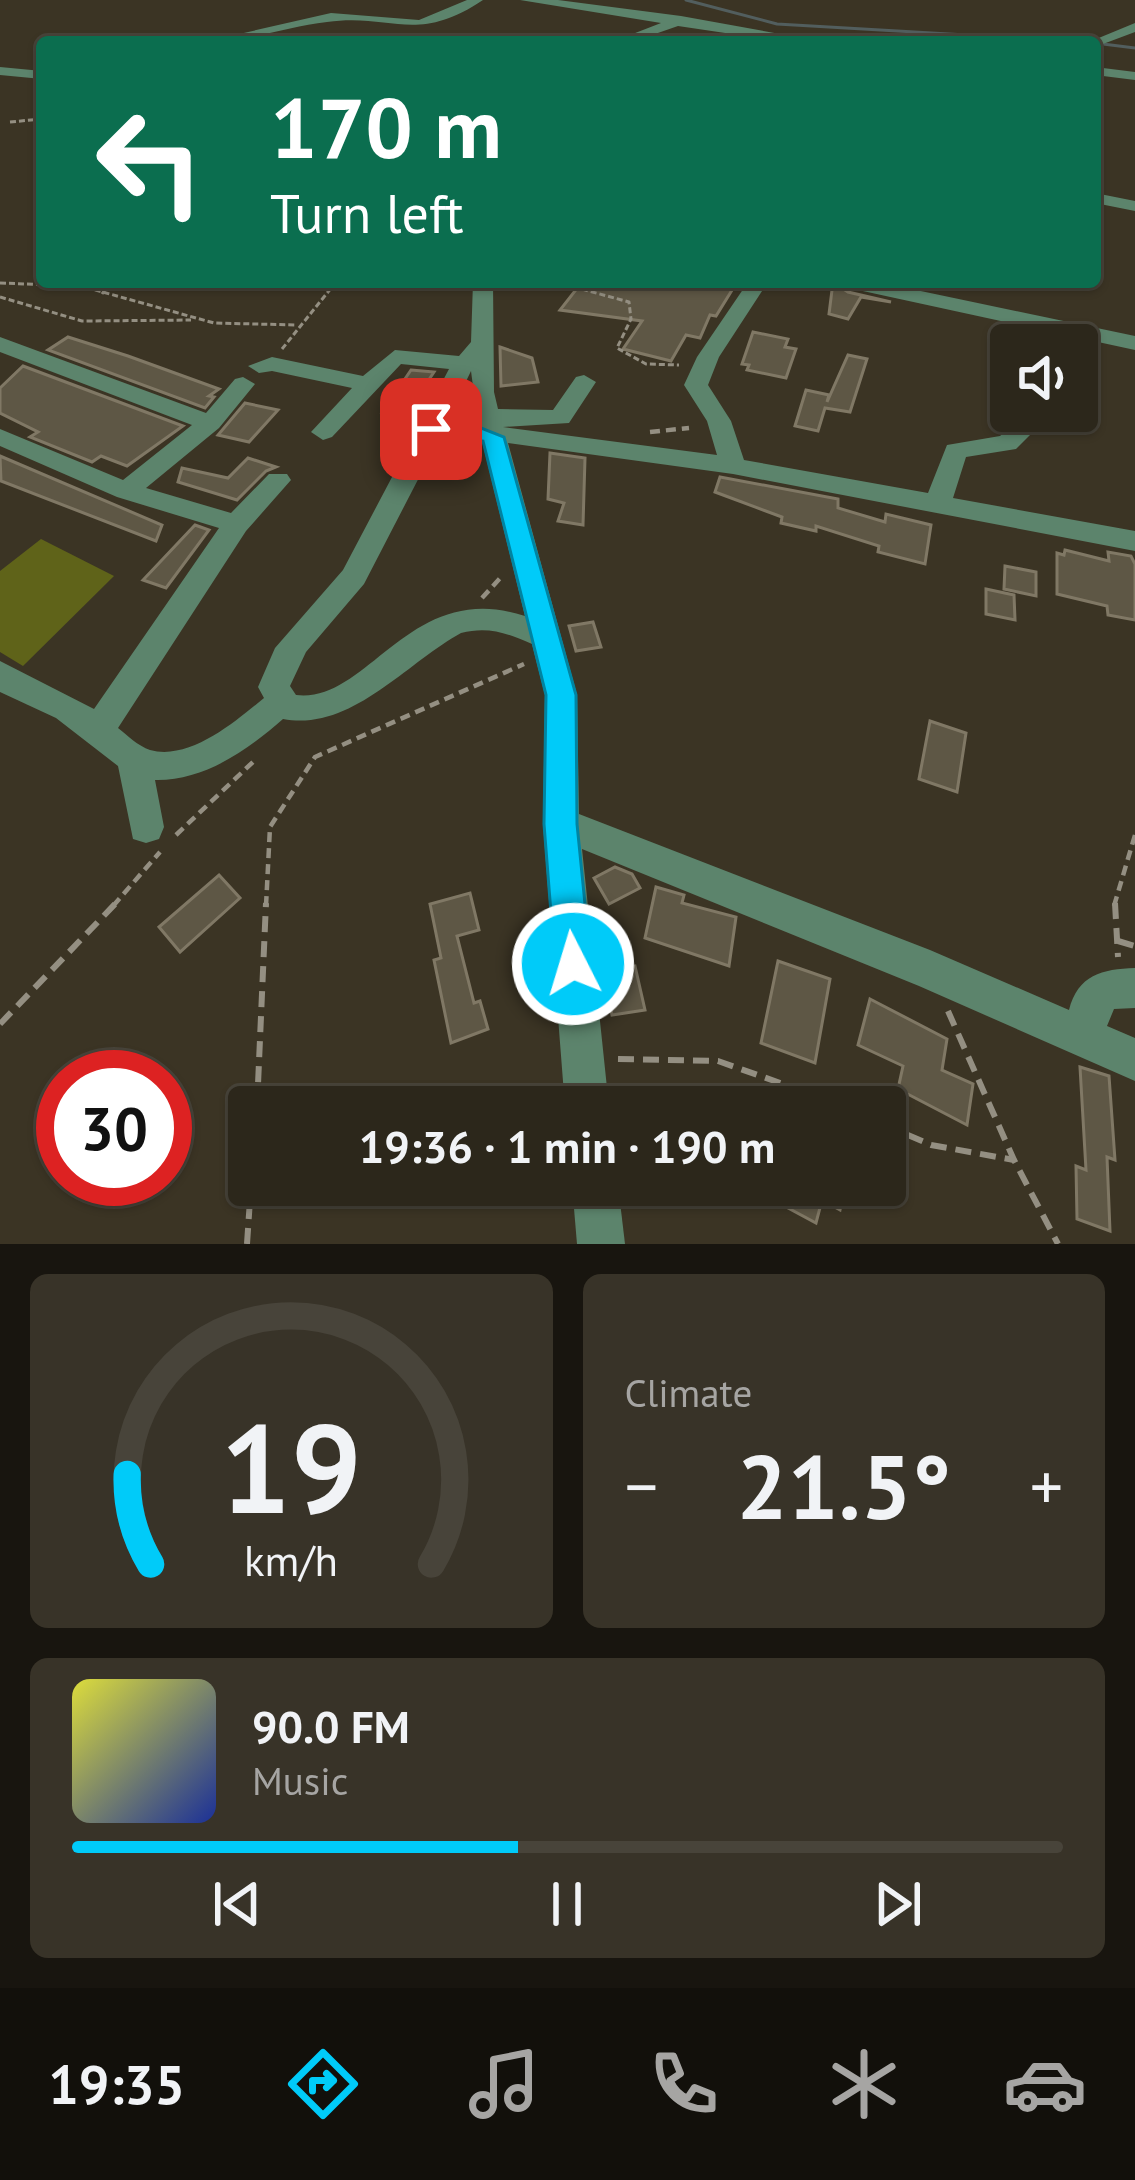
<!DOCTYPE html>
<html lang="en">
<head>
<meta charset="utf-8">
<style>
  :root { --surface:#2c271b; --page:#383328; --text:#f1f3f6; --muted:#a6a5a3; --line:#48443a; --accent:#00cbf9 }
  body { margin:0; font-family:"PT Sans",sans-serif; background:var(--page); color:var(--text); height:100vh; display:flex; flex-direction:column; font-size:45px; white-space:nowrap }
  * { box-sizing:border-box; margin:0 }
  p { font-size:39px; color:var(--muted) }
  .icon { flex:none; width:66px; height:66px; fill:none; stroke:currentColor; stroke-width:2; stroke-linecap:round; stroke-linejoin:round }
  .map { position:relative; height:1244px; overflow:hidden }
  .side { display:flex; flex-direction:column; gap:30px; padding:30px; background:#18150f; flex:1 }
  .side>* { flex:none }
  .hud { position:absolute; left:36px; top:36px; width:1065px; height:252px; border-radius:12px; box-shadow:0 3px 9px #0004,0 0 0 3px var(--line); background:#0b6e4f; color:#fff; overflow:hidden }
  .tools { position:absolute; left:990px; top:324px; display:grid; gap:24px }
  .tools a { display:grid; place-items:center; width:108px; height:108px; border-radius:12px; background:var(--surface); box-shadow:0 3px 9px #0004,0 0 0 3px var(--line); font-size:60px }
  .speed { position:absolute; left:36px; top:1050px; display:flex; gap:24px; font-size:60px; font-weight:700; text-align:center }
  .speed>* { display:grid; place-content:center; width:156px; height:156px; border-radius:50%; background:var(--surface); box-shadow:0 3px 9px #0004,0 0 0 3px var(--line); line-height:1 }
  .speed .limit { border:18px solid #d22; background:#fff; color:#111 }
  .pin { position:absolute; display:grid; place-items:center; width:102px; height:102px; color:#fff; margin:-51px; border-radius:24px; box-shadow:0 6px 18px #0006 }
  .me { position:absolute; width:132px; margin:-66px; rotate:355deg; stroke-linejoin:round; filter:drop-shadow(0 0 9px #0008) }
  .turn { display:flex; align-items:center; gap:42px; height:252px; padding:0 36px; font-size:54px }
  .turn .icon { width:156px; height:156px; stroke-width:2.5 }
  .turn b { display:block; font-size:84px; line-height:102px }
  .big { font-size:90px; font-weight:700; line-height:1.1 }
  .side .tile { flex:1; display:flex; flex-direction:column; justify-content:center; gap:18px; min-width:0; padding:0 42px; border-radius:18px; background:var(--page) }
  .side .dial { align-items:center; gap:0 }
  .dial svg { height:312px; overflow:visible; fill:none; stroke:var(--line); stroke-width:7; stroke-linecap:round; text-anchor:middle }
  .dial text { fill:var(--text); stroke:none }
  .song { display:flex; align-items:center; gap:36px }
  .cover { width:144px; height:144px; border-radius:18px; background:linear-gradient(135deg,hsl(60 70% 55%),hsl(230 70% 35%)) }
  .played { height:12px; border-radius:6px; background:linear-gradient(90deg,var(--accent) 45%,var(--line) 45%) }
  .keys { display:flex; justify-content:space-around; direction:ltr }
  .heat { display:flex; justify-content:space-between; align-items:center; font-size:66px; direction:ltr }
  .side .tiles { flex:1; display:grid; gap:30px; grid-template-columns:1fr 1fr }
  .tile:last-child { grid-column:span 2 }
  .trip { position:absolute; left:228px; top:1086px; width:678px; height:120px; border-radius:12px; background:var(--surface); box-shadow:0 3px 9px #0004,0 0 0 3px var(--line); font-weight:700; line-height:120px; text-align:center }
  .tab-bar { display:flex; height:192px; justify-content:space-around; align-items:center; background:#12100b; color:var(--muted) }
  .tab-bar .icon { width:84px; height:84px }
  .tab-bar .on { color:var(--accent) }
  .tab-bar b { font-size:54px; color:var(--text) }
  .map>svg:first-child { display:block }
</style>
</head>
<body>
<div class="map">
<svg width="1135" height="1244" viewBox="0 0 1135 1244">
  <rect width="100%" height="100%" fill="#3b3424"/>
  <polygon fill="#5f6319" points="41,539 114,576 23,666 0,652 0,571"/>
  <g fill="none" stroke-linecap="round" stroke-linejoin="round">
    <g stroke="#525e5e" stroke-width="3">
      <polyline points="686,0 777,24 1087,42"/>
      <polyline points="1095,43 1135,48"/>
    </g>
  </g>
  <g fill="#5e5745" stroke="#807865" stroke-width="3">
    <polygon points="582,282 737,282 716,316 710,315 700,338 686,335 671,361 623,349 642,321 560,310"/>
    <polygon points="833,282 848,292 891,302 861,297 848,319 829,314"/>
    <polygon points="753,332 788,339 785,347 796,349 786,378 747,370 749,365 742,364"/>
    <polygon points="68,337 128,356 219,389 209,396 214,397 205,408 48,350"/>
    <polygon points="500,347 532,358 538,382 501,386"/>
    <polygon points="848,355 867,359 850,412 825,408 818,431 795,426 806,390 829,395 827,402"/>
    <polygon points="23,366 183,426 127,466 101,456 92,462 30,437 38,432 0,413 0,388"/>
    <polygon points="411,370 434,372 420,393 431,393 404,420 382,413"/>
    <polygon points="245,403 278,410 249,442 218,435"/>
    <polygon points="550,453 585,458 583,525 558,521 564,503 548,499"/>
    <polygon points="0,456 162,525 156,541 1,481"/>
    <polygon points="248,458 276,467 266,471 237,500 178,482 182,468 228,478"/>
    <polygon points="720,477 838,499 838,508 885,522 886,514 931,525 925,564 878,552 879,546 816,526 816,531 781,523 782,517 715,492"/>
    <polygon points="195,525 209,530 166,588 143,580"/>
    <polygon points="1065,550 1109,561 1108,552 1131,556 1135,564 1135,620 1108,615 1107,606 1057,594 1057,553 1064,555"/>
    <polygon points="1005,566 1036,572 1036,596 1004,589"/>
    <polygon points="986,589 1014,595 1015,620 986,614"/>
    <polygon points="593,622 601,647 576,651 569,626"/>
    <polygon points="930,721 966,733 957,792 919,779"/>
    <polygon points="615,867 632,874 640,888 609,904 594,878"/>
    <polygon points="219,875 240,898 180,952 159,927"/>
    <polygon points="656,887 684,895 682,903 736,917 729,966 645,938"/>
    <polygon points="470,893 479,930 457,936 474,1003 480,1001 488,1029 451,1043 434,960 441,958 430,904"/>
    <polygon points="778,961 830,979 815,1063 761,1043"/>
    <polygon points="635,966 645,1010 612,1015 603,972"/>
    <polygon points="870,999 947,1039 942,1070 973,1084 967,1125 898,1089 903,1066 858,1045"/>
    <polygon points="1080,1067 1109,1076 1115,1160 1107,1157 1110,1231 1077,1219 1076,1166 1086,1170"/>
    <polygon points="782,1185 845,1185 840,1210 822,1200 816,1223 777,1202"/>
  </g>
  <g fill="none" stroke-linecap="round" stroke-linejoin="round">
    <g stroke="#948f82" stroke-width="3" stroke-dasharray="6 3" stroke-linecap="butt">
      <polyline points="10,122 42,119"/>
      <polyline points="93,282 81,286 214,323 297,325"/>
      <polyline points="556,282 629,302 631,319 617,348 646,364 679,365"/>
      <polyline points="0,283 81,286"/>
      <polyline points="102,294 110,282"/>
      <polyline points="0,297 82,321 191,320"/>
      <polyline points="282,349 336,282"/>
    </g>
    <g stroke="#948f82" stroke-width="4.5" stroke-dasharray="10 6" stroke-linecap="butt">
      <polyline points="650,432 689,428"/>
      <polyline points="482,598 503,575"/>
      <polyline points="176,835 255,760"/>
      <polyline points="113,906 160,852"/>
      <polyline points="266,906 270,827 315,757 524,664"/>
      <polyline points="1114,906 1135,835"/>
    </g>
    <g stroke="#948f82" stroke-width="6" stroke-dasharray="16 9" stroke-linecap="butt">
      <polyline points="1115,903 1118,957"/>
      <polyline points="1118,941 1135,946"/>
      <polyline points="948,1011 1014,1160 1058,1244"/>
      <polyline points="0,1024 116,903"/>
      <polyline points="618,1059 718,1061 848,1107"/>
      <polyline points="257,1107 266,903"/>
      <polyline points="885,1125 931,1145 1014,1160"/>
      <polyline points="247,1244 251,1185"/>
    </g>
    <g fill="#5c846c" fill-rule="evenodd">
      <path d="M467,0H483C416,45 392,13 327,22C285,27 247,42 204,42L331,13L419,20Z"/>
      <polygon points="520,0 558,0 681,16 824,42 785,42 678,26 632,42 612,42 661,23"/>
      <polygon points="1135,23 1135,32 1095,47 1095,42 1089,42"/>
      <polygon points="0,67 42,71 42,79 0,75"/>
      <polygon points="1095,67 1135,72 1135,80 1095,75"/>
      <polygon points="1095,193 1135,201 1135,211 1095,203"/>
      <path d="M473,282H493L494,392L498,409L553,410L576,377L584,375L596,382L569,423L503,427L717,455L707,421L684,385L697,357L748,282H768L719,357L708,385L731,421L744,460L928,493L947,445L1000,436L1013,425L1011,411H1035L1038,427L1016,449L966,457L953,498L1135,531V551L733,474L508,443L577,695L579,814L930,950L1069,1010C1078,975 1102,969 1135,968V1008L1114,1009L1107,1026L1135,1038V1081L919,986L582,849L609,1107H565L543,824L545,695L532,644C507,633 488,626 461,633C406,663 351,732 283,719C248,750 204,781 155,780L164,827L159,839L146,843L133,839L118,766L56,718L0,692V661L94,709L219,528L117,497L0,446V429L123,480L192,425L0,352V337L206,413L235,379L243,377L255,384L219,428L146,488L231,513L269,474H287L291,480L246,531L118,728C127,735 138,746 150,750C190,761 236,721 264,698L258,687L275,648L343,570L449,369L401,364L332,437L323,440L311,432L352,388L272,371L259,373L248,366L272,357L363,376L395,350L459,356L471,342ZM471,371L478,425L446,423ZM440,437L482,441L525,616C409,578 369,704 296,695L290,686L306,652L364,584Z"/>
      <polygon points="839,282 878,282 1135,336 1135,350 849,288"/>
      <polygon points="572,1185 618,1185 625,1244 577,1244"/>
    </g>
  </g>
  <polygon fill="#00cbf9" stroke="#0084a2" stroke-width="3" points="431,422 471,424 504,437 576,695 577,824 591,964 586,977 573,983 561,977 555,964 544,824 546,695 483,441 424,434 420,429"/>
</svg>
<div class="tools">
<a><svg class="icon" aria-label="sound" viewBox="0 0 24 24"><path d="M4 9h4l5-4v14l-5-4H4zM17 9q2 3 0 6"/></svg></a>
</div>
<div class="speed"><div class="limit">30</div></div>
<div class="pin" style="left:431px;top:429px;background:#d93025"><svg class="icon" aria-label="arrive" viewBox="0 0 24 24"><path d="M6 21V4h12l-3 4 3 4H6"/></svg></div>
<svg class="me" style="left:573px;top:964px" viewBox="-20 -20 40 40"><circle r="17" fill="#00cbf9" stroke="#fff" stroke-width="3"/><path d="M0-11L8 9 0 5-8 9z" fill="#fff"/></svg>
<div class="trip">19:36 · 1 min · 190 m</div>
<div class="hud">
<div class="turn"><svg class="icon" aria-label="left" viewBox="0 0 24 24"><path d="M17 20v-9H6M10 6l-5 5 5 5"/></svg><div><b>170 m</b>Turn left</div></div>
</div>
</div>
<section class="side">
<div class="tiles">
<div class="tile dial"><svg viewBox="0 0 100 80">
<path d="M14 69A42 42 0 1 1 86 69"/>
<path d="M14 69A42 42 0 0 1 8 46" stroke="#00cbf9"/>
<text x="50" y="56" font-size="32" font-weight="700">19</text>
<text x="50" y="72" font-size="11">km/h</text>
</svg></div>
<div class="tile"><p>Climate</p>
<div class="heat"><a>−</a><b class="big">21.5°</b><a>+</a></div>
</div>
<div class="tile">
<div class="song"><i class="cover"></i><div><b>90.0 FM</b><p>Music</p></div></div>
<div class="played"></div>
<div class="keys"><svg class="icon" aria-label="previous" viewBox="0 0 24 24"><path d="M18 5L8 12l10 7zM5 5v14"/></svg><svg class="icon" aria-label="pause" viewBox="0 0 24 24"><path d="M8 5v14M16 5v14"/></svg><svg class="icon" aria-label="next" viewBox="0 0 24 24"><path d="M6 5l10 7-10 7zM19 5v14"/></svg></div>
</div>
</div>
</section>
<nav class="tab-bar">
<b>19:35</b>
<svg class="icon on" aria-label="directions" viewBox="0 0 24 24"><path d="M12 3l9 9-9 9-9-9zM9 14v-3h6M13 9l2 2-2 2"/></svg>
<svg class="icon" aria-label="music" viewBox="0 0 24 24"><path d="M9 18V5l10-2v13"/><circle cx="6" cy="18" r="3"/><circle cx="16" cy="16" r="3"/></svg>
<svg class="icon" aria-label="phone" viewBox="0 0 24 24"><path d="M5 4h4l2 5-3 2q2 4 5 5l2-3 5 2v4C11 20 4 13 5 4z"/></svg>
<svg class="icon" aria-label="climate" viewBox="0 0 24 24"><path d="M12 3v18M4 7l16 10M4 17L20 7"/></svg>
<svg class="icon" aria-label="car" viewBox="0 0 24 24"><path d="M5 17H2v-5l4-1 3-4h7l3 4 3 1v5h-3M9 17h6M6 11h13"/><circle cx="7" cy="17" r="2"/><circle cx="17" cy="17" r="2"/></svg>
</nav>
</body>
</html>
